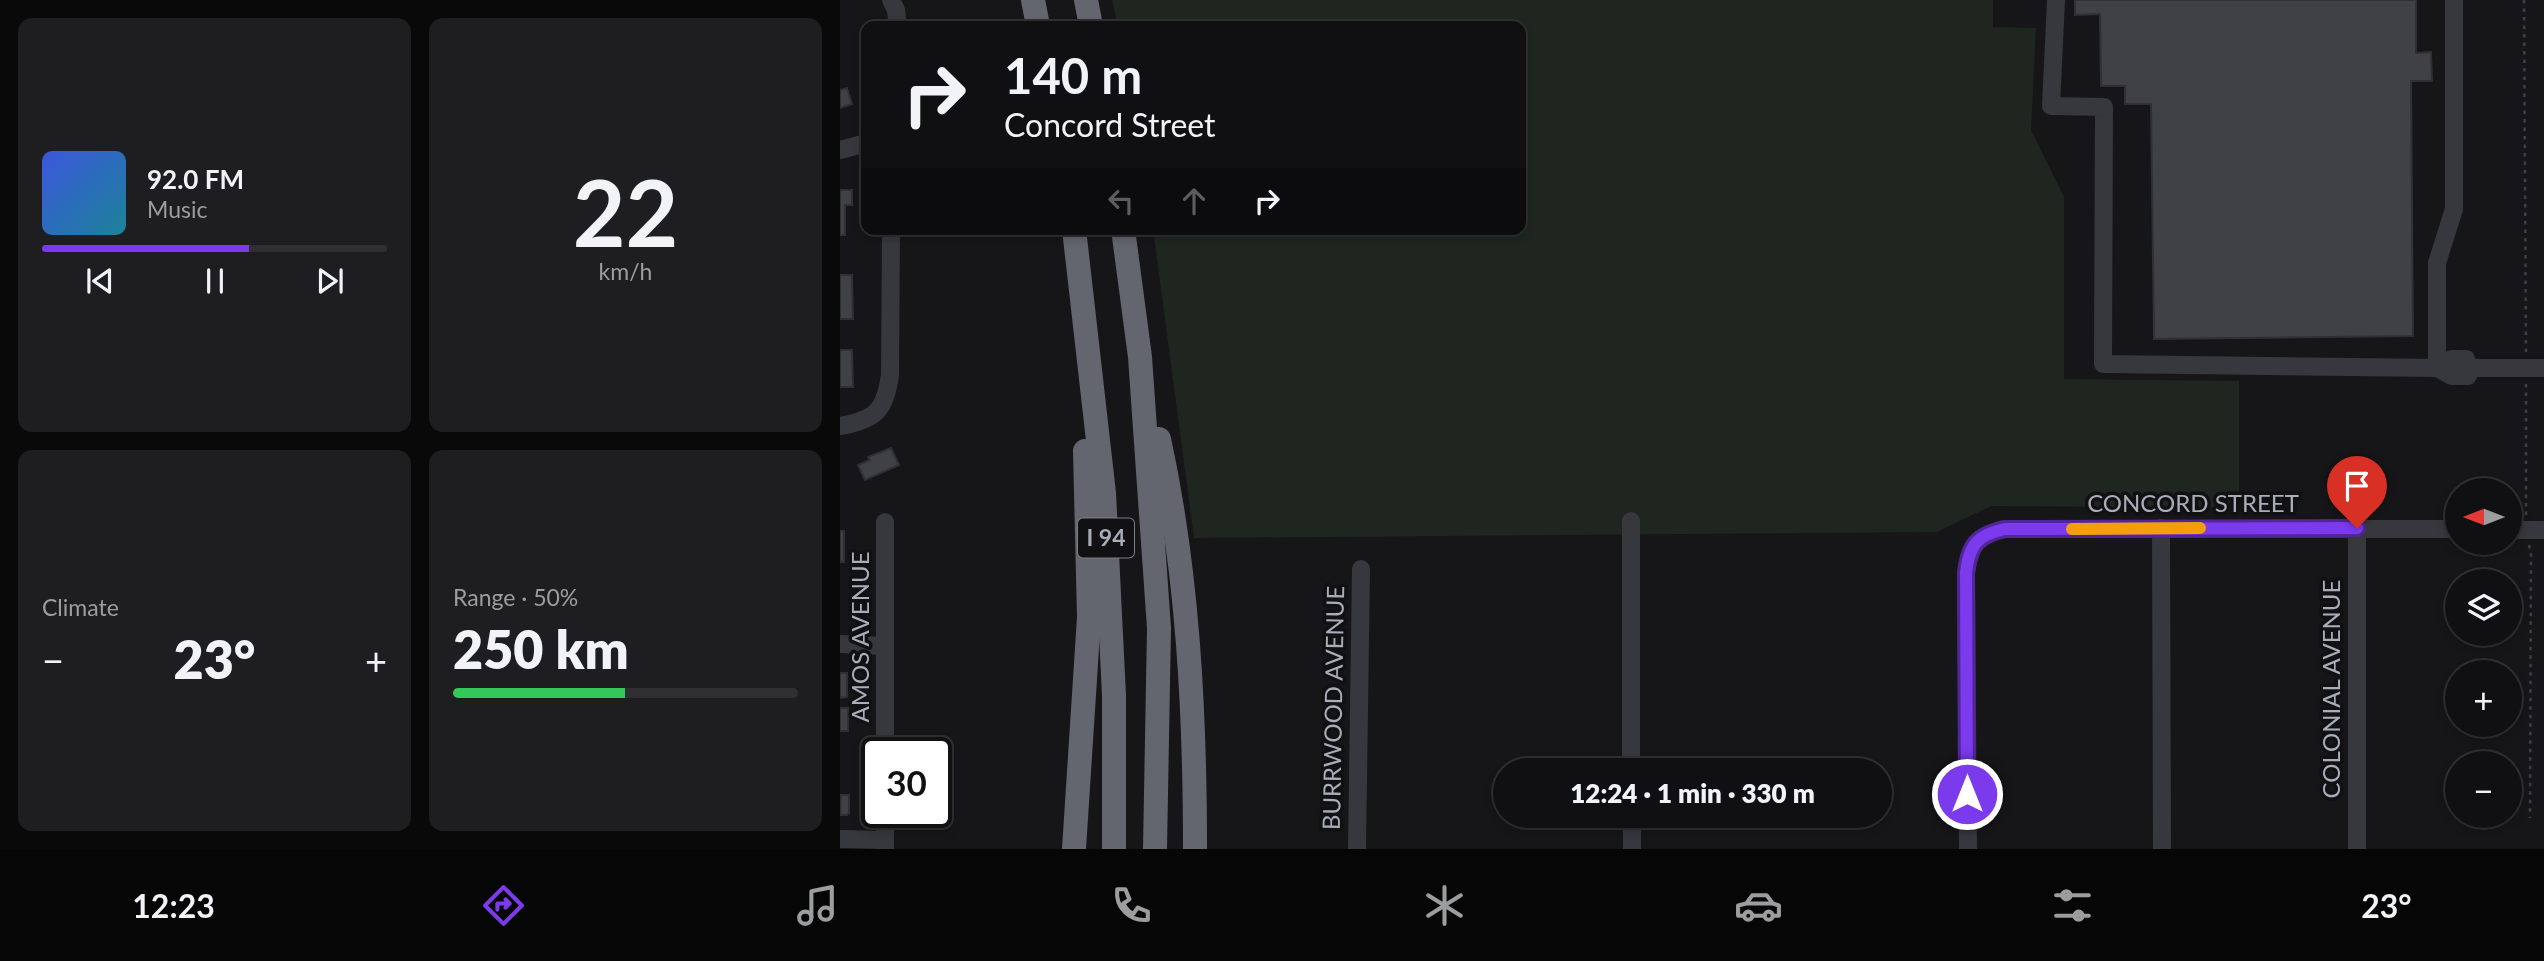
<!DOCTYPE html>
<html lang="en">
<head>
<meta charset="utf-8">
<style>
  :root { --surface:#101012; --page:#1e1e20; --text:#f1f3f6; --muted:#9c9d9f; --line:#303032; --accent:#7c3aed }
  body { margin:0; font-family:Lato,sans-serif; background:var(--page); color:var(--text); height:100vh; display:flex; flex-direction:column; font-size:26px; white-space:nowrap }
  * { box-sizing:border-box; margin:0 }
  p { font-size:23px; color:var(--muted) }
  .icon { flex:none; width:38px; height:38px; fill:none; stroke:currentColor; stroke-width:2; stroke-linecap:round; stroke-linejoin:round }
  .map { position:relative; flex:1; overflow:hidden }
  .drawer { display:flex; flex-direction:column; gap:18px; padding:18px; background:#09090a; width:840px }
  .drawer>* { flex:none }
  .banner { position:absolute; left:21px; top:21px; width:665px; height:214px; border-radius:14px; box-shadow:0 4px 10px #0003,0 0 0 2px var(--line); background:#101012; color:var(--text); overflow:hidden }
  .needle { width:46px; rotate:270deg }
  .tools { position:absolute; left:1605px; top:478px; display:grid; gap:14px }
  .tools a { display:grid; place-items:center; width:77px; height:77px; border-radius:50%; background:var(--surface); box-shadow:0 4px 10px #0003,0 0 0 2px var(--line); font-size:35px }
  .speed { position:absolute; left:21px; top:737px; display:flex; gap:14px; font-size:35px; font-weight:700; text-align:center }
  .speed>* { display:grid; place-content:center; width:91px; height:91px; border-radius:50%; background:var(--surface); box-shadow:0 4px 10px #0003,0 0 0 2px var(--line); line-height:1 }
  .speed .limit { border:4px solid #111; border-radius:10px; background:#fff; color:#111 }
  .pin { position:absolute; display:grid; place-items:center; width:60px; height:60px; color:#fff; margin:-72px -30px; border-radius:50% 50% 50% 0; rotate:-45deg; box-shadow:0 0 7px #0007 }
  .pin .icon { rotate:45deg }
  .me { position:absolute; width:77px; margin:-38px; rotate:0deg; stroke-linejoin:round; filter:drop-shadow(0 0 5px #0008) }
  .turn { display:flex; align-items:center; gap:24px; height:147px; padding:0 28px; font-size:32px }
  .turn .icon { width:91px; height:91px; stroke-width:2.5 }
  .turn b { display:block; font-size:49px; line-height:60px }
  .lanes { display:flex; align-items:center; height:66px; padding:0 28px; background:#0003; justify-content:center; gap:35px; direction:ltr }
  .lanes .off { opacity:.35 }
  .big { font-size:52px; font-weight:800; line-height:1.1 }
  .drawer .card { flex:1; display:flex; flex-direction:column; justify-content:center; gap:10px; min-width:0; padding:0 24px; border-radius:14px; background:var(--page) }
  .drawer .dial { align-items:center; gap:0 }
  .dial b { font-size:91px; line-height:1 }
  .song { display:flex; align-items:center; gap:21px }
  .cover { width:84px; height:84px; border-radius:10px; background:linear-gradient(135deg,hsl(230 70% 55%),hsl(190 70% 35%)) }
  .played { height:7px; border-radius:4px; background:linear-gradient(90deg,var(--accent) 60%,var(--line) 60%) }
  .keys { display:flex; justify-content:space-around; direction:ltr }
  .heat { display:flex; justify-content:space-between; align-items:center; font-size:38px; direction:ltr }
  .charge { height:10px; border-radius:5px; background:linear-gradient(90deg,#34c759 50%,var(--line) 0) }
  .drawer .tiles { flex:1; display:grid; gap:18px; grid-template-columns:repeat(2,1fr) }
  .trip { position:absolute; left:653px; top:758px; width:399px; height:70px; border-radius:35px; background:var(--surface); box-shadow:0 4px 10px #0003,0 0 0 2px var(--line); font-weight:800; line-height:70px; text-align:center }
  .tabs { display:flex; height:112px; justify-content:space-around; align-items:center; background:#060607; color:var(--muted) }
  .tabs .icon { width:49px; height:49px }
  .tabs .current { color:var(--accent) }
  .tabs b { font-size:32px; color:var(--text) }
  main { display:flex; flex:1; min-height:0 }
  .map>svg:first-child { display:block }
</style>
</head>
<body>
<main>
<section class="drawer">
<div class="tiles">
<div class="card">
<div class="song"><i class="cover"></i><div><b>92.0 FM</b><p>Music</p></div></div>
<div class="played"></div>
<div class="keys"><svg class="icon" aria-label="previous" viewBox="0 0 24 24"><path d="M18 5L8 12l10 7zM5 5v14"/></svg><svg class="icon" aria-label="pause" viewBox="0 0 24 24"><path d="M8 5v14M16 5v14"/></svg><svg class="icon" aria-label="next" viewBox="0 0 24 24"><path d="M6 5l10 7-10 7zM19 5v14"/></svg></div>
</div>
<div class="card dial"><b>22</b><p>km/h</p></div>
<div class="card"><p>Climate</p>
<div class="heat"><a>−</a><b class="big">23°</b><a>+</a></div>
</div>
<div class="card"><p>Range · 50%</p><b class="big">250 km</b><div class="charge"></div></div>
</div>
</section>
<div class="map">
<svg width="1704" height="849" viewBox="0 0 1704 849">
  <rect width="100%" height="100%" fill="#161618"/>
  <polygon fill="#1e261f" points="272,0 1153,0 1153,27 1196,28 1191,130 1224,197 1224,379 1399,381 1399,508 1151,506 1097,532 354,538 313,229 681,229 681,26 278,26"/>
  <g fill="#404145" stroke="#303034" stroke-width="2">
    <polygon points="1235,0 1576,0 1576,53 1591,52 1592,81 1571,81 1573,336 1314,339 1311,104 1285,104 1285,86 1261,86 1260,14 1235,15"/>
    <polygon points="7,88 12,104 0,108 0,90"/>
    <polygon points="0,190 12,190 12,205 5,205 5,235 0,235"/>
    <polygon points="0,275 12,275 13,319 0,319"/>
    <polygon points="0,350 12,350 13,387 0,387"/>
    <polygon points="51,448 59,465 25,480 18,465 30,460 28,457"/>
    <rect x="0" y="531" width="4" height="31"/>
    <polygon points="0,673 7,673 7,697 0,698"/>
    <rect x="0" y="708" width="8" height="23"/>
    <polygon points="1,795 9,795 9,813 7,815 0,815"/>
  </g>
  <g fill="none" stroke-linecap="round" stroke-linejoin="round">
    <g stroke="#3d3f44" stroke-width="2.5" stroke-dasharray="3.5 5" stroke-linecap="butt">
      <polyline points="1684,0 1686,354"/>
      <polyline points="1686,515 1686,381"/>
      <polyline points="1689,545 1691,555 1690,818"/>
    </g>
    <g stroke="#37383d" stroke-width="18">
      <polyline points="51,0 56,10 58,26"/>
      <polyline points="1216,0 1211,106 1264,107 1263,364 1597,368 1612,376 1628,376 1629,368 1626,359 1612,359 1597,368"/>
      <polyline points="0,150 26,143"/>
      <polyline points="1597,368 1597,263 1614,209 1614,0"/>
      <polyline points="1629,368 1704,368"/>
      <path d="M0,426C36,420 45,410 50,375L51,229"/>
      <polyline points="791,521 791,770"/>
      <polyline points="1321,528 1322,849"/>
      <polyline points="1517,529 1517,849"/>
      <polyline points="1670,530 1704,530"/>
      <polyline points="0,644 44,646"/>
      <polyline points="45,752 45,522"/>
      <polyline points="45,812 45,849"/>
      <polyline points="792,816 792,849"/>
      <polyline points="0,839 45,840"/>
      <polyline points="517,849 521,569"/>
      <path d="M1128,849L1126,573C1130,545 1137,535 1165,529H1617"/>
    </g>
    <g stroke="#63666e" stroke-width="24">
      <polyline points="193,0 198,26"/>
      <polyline points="246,0 251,26"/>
      <polyline points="234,229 264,493 274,695 274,849"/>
      <polyline points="283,229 300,357 319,628 315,849"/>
      <path d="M319,439C348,572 355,713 355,849"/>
      <polyline points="234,849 249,617 245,451"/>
    </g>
  </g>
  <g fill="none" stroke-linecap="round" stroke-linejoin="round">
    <g stroke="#51269a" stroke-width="18">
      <path id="route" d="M1127,794L1126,573C1129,545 1137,535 1165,529L1517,528"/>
    </g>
    <use href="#route" stroke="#7c3aed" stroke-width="12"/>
    <polyline stroke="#f59e0b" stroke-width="12" points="1232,529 1360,528"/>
  </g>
  <g text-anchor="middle" stroke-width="7" stroke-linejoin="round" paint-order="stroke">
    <rect fill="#111113" stroke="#7b7e86" stroke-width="2" x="238" y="518.5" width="56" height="39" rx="5"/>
    <g font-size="23" font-weight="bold" fill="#a8adb8">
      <text x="266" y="546">I 94</text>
    </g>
    <g font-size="24" fill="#a8adb8" stroke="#111113">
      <text x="1353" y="512">CONCORD STREET</text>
      <text transform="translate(21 637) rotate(-90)" y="8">AMOS AVENUE</text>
      <text transform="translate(1492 689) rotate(-90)" y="8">COLONIAL AVENUE</text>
      <text transform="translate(494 708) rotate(-89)" y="8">BURRWOOD AVENUE</text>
    </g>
  </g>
</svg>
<div class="tools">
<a><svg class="needle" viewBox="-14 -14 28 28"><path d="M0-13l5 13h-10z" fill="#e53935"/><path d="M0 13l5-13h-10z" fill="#9c9d9f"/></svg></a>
<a><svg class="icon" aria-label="layers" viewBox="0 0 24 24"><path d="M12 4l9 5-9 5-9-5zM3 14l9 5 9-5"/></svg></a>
<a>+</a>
<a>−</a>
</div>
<div class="speed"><div class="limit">30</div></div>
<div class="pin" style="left:1517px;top:528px;background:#d93025"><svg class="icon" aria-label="arrive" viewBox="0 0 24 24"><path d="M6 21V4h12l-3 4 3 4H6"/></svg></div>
<svg class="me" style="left:1127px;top:794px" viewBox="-20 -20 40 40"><circle r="17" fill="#7c3aed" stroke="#fff" stroke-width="3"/><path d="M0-11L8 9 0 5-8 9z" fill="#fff"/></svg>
<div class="trip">12:24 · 1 min · 330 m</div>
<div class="banner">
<div class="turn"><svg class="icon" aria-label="right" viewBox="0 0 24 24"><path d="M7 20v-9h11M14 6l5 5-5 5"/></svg><div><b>140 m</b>Concord Street</div></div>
<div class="lanes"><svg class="icon off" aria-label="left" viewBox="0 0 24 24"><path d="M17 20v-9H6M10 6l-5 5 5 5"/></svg><svg class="icon off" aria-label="ahead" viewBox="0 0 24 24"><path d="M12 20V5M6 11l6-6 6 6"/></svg><svg class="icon" aria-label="right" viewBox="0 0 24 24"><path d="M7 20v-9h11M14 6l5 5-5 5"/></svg></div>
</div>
</div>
</main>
<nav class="tabs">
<b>12:23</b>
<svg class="icon current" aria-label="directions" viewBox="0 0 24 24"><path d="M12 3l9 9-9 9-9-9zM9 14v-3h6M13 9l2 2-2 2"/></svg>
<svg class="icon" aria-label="music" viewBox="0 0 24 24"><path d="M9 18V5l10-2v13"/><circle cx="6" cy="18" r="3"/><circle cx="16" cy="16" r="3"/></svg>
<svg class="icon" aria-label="phone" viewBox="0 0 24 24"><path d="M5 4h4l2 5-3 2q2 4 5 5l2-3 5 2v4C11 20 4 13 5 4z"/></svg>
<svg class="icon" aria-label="climate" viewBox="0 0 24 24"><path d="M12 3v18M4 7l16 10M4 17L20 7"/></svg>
<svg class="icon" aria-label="car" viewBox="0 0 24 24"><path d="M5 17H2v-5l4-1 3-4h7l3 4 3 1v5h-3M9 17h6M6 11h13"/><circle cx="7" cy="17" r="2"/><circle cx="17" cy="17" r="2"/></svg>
<svg class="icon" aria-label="filters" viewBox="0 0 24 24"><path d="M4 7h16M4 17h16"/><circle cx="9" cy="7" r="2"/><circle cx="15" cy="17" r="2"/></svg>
<b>23°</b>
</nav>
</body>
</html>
